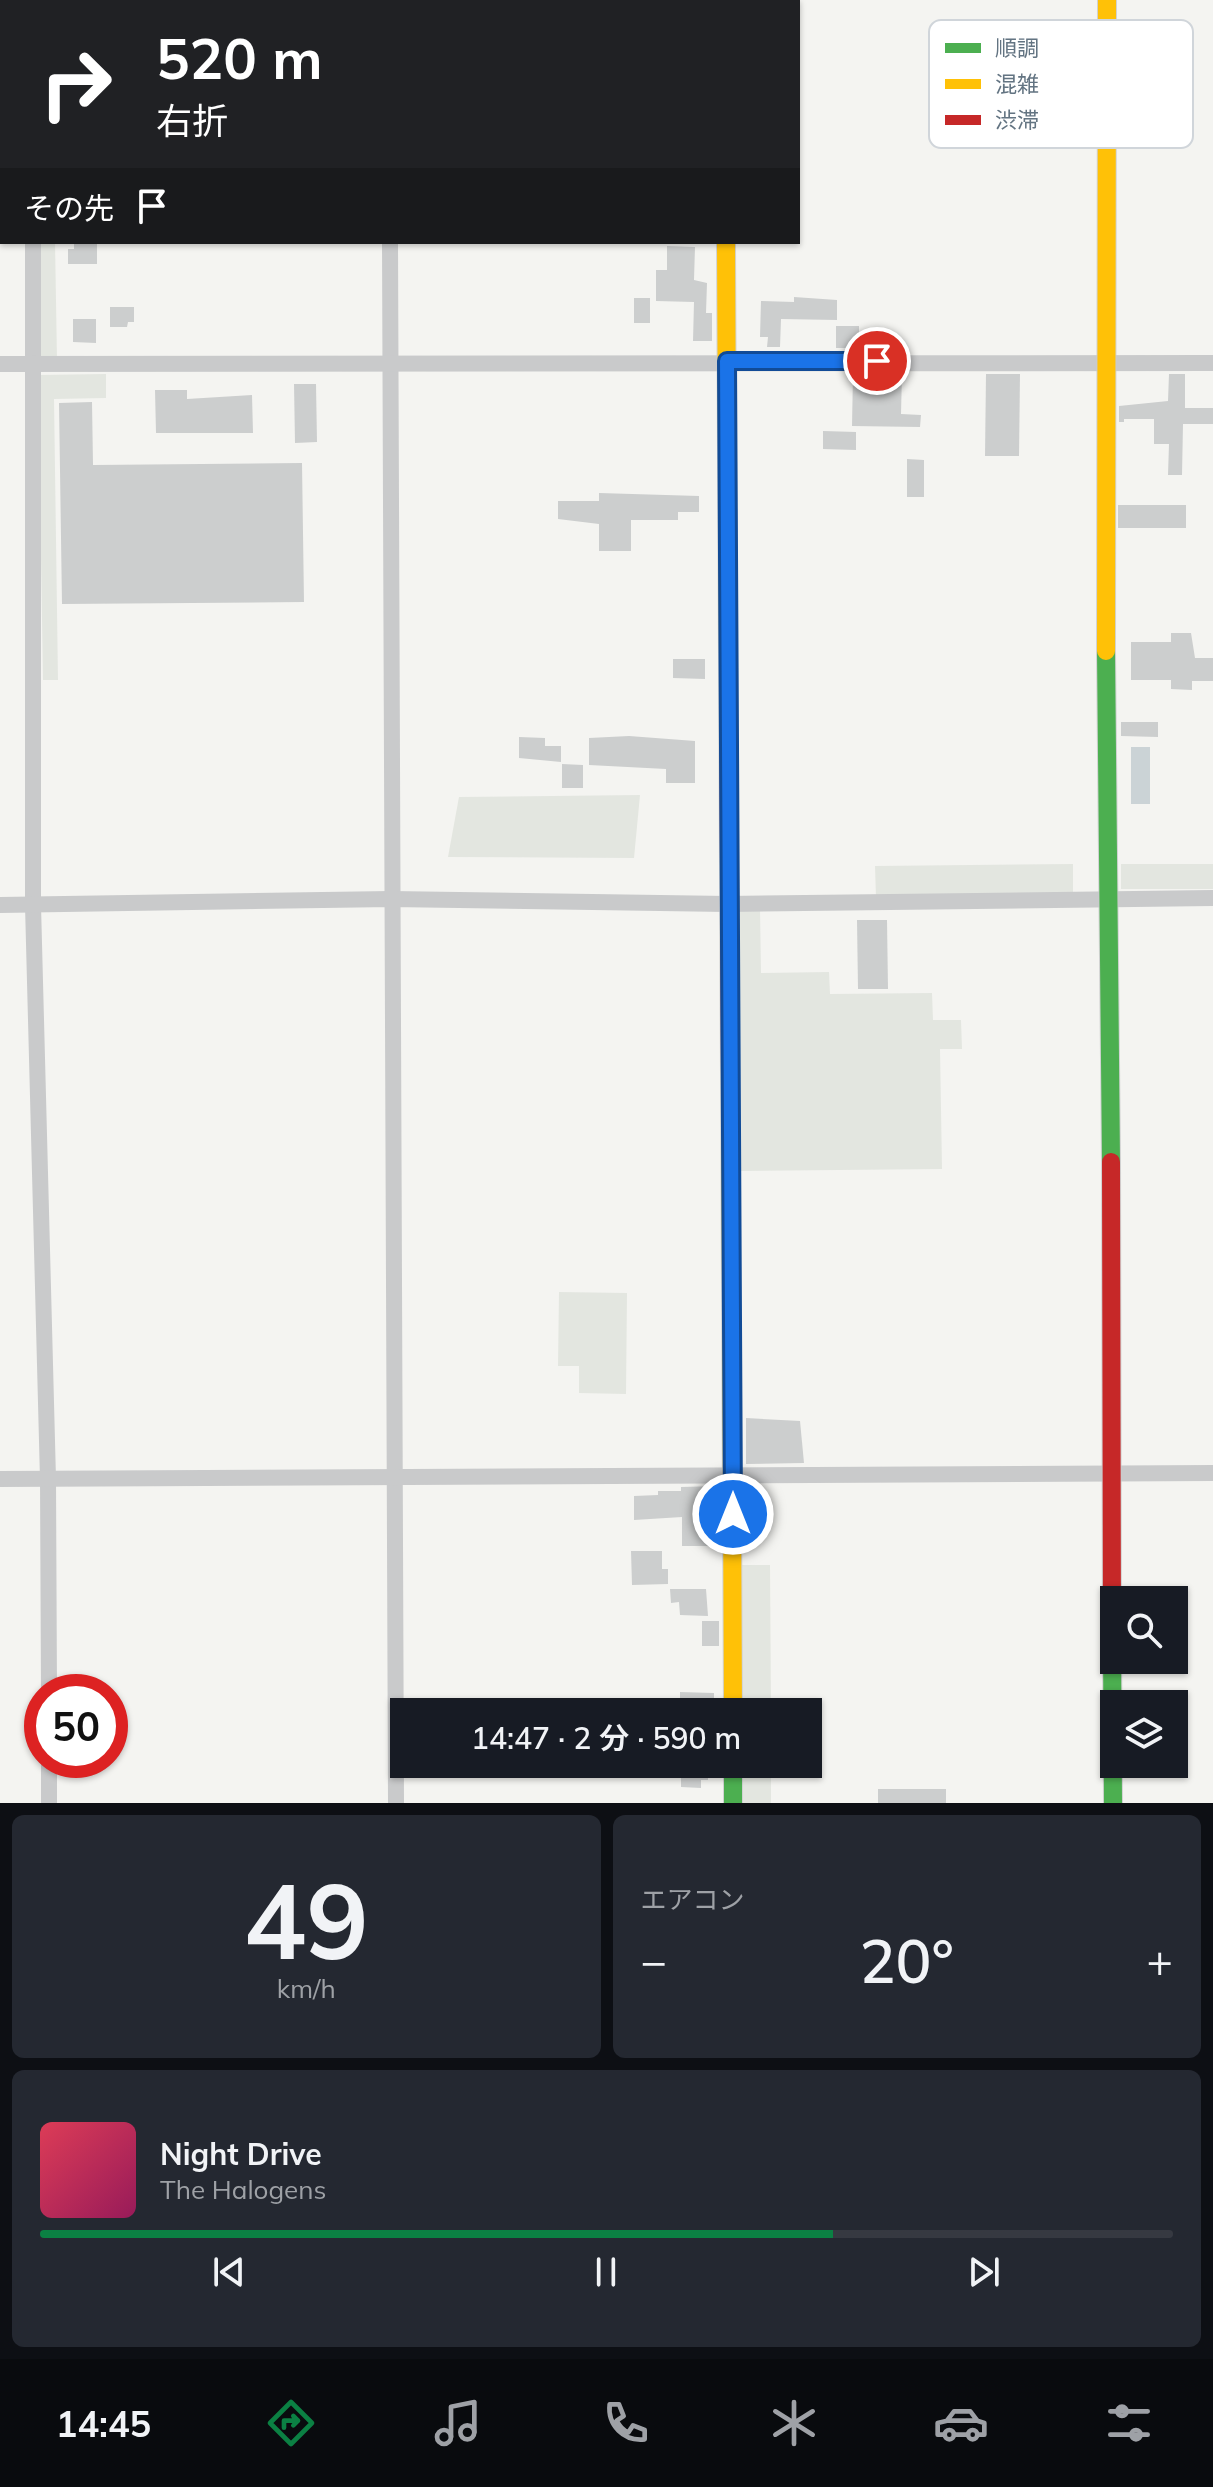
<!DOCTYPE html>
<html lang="ja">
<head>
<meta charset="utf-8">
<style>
  :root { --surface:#171b24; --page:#242831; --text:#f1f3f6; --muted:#9ea1a6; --line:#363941; --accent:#0b8043 }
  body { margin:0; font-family:Mulish,"Noto Sans JP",sans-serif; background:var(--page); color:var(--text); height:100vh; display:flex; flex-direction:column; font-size:30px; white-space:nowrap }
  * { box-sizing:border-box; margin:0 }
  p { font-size:26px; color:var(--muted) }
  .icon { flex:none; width:44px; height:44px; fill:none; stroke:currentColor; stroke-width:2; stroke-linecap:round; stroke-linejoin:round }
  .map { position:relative; height:1803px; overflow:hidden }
  .panel { display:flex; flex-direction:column; gap:12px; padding:12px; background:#0d0f14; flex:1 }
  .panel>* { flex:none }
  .top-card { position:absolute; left:0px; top:0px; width:800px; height:244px; box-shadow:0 2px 6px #0004; background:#202124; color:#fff; overflow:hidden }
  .buttons { position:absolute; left:1100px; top:1586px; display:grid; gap:16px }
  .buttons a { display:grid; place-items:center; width:88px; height:88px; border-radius:0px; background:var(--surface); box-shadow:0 2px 6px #0004; font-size:40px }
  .speed { position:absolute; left:24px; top:1674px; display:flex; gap:16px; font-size:40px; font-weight:700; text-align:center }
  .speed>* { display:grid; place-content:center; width:104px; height:104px; border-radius:50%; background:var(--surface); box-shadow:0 2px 6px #0004; line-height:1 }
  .speed .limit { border:12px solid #d22; background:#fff; color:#111 }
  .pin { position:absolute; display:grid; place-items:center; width:68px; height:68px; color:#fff; margin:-34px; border:4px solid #fff; border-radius:50%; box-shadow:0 2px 8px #0007 }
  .me { position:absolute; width:88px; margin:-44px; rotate:0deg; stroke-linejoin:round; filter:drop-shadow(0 0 6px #0008) }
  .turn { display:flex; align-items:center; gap:28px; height:168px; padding:0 24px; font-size:36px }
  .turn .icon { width:104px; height:104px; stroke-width:2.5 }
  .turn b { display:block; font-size:56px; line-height:68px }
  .then { display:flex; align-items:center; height:76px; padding:0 24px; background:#0003; gap:16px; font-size:30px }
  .big { font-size:60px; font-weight:600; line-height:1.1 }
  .panel .widget { flex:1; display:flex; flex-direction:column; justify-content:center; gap:12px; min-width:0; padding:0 28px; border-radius:12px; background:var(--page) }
  .panel .dial { align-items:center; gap:0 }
  .dial b { font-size:104px; line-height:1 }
  .song { display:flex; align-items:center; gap:24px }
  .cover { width:96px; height:96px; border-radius:12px; background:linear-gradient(135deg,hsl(350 70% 55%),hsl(330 70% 35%)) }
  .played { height:8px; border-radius:4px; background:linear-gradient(90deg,var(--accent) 70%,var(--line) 70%) }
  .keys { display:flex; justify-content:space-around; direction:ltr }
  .heat { display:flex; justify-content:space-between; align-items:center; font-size:44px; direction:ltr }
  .panel .tiles { flex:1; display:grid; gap:12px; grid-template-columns:1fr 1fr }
  .widget:last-child { grid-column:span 2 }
  .trip { position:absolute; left:390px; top:1698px; width:432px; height:80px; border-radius:0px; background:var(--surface); box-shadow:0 2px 6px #0004; font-weight:600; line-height:80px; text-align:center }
  .dock { display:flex; height:128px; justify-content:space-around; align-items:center; background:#090b0e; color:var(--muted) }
  .dock .icon { width:56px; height:56px }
  .dock .selected { color:var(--accent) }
  .dock b { font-size:36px; color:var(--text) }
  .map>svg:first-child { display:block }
</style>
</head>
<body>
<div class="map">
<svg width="1213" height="1803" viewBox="0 0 1213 1803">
  <rect width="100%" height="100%" fill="#f4f4f1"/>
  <g fill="#e3e6e0">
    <polygon points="39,242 55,242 57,360 41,360"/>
    <polygon points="106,374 106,398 54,399 58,680 43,680 38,375"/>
    <polygon points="640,795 634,858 448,857 459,797"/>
    <polygon points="1073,864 1073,895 876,897 875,866"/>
    <rect x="1121" y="864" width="92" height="25"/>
    <polygon points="760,909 761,973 829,972 830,994 932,993 933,1020 961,1020 962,1049 940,1049 942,1169 740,1171 737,910"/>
    <polygon points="559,1292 627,1293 626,1394 579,1393 579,1366 558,1366"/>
    <polygon points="739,1565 770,1565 771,1712 740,1712"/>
    <rect x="740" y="1764" width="31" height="39"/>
  </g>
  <rect fill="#cbd3d6" x="1131" y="747" width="19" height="57"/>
  <g fill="#cccece">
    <polygon points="74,243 97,243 97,264 68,264 68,249 74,249"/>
    <polygon points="667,246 695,247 694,280 707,283 706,313 712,313 712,341 693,341 694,302 656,301 656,270 667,270"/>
    <polygon points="794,297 837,300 837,320 781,319 780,347 767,347 768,337 760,337 761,301 794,302"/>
    <rect x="634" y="298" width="16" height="25"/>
    <polygon points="110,307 134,307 134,322 128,322 127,327 110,327"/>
    <polygon points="73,319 96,319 96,343 73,342"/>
    <rect x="836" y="326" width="23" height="22"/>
    <polygon points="853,374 902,374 901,414 921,415 920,427 852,426"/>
    <polygon points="986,374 1020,374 1019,456 985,456"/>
    <polygon points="1169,374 1185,374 1185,408 1213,408 1213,424 1183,424 1182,475 1168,475 1169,444 1154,444 1154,419 1124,419 1124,422 1119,422 1119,406 1168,401"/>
    <polygon points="294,384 316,384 317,442 295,443"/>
    <polygon points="155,390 187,390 187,399 252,395 253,433 156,433"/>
    <polygon points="92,402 93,465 302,463 304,602 62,604 59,403"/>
    <polygon points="823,431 856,432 856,450 823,449"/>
    <polygon points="907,459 924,460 924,497 907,497"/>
    <polygon points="599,493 699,496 699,512 678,512 678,520 631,520 631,551 599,551 599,524 558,519 558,501 599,501"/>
    <rect x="1118" y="505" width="68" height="23"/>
    <polygon points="1171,633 1191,633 1195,658 1213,658 1213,681 1192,681 1192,690 1171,689 1171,680 1131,680 1131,642 1171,642"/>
    <polygon points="673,659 705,659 705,679 673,678"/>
    <polygon points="1121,722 1158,722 1158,737 1121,736"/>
    <polygon points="629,736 695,741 695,783 666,783 666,769 589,765 589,738"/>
    <polygon points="519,737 545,738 545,746 561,746 561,762 519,758"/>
    <polygon points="562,764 583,765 583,788 562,788"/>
    <polygon points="857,920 887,920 888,989 858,989"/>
    <polygon points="746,1418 800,1421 804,1463 746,1464"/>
    <polygon points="718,1486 718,1511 709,1511 709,1546 682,1546 682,1517 634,1520 634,1496 658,1495 658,1491 681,1491 681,1487"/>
    <polygon points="631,1551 662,1551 662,1569 668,1569 668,1584 632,1585"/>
    <polygon points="670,1589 706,1589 708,1616 680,1615 679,1602 671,1603"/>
    <rect x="702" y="1621" width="17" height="25"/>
    <polygon points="680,1692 714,1693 714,1712 680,1712"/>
    <polygon points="681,1767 708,1767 708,1780 701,1780 701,1788 681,1787"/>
    <rect x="878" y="1789" width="68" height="14"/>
  </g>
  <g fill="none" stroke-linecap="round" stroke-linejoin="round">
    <g stroke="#d1d2d2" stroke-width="20">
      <g id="fast">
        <polyline points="1106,651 1111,1162"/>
        <polyline points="1112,1646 1113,1803"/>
        <polyline points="733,1764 733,1803"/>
      </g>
    </g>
    <g stroke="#d1d2d2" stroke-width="20">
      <g id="slow">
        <polyline points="724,0 724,2"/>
        <polyline points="726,242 728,654"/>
        <polyline points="1106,651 1107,0"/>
        <polyline points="730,1075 733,1712"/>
      </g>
    </g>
    <g stroke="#d1d2d2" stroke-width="20">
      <g id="jam">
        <polyline points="728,654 730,1075"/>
        <polyline points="1111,1162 1112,1646"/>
      </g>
    </g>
    <g stroke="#c9cacb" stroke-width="16">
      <polyline points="31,0 31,2"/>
      <polyline points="387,0 387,2"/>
      <polyline points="33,242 33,905 48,1479 49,1692"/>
      <polyline points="390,242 396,1803"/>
      <polyline points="0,364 1213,363"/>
      <polyline points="0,905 391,899 727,904 1213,898"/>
      <polyline points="0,1479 1213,1473"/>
      <polyline points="49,1803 49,1760"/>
    </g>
    <use href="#fast" stroke="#4caf50" stroke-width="18"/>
    <use href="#slow" stroke="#ffc107" stroke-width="18"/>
    <use href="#jam" stroke="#c62828" stroke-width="18"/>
  </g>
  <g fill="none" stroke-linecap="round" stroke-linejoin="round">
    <g stroke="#114b97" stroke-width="20">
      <polyline id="route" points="733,1514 727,361 877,361"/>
    </g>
    <use href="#route" stroke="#1a73e8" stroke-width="14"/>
  </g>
  <rect x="929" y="20" width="264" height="128" rx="12" fill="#fff" stroke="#d0d5da" stroke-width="2"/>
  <rect x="945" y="43" width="36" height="10" fill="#4caf50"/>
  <rect x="945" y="79" width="36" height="10" fill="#ffc107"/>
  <rect x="945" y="115" width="36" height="10" fill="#c62828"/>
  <g font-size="22" fill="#637482">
    <text x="995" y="56">順調</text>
    <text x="995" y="92">混雑</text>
    <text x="995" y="128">渋滞</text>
  </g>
</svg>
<div class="buttons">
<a><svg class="icon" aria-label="search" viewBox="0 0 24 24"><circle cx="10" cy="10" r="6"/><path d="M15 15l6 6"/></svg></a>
<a><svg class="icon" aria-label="layers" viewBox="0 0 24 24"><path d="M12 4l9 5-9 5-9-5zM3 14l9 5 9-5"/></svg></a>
</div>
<div class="speed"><div class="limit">50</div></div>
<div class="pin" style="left:877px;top:361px;background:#d93025"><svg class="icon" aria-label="arrive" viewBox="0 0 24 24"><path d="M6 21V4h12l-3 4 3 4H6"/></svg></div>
<svg class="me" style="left:733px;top:1514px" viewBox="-20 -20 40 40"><circle r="17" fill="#1a73e8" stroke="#fff" stroke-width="3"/><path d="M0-11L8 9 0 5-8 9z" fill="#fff"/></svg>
<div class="trip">14:47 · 2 分 · 590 m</div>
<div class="top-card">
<div class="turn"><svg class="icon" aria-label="right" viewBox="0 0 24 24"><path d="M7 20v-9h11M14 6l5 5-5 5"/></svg><div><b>520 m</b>右折</div></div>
<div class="then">その先<svg class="icon" aria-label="arrive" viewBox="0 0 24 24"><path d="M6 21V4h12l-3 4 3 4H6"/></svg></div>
</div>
</div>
<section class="panel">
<div class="tiles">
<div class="widget dial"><b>49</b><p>km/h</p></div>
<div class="widget"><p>エアコン</p>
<div class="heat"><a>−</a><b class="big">20°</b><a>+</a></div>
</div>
<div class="widget">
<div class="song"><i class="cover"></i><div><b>Night Drive</b><p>The Halogens</p></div></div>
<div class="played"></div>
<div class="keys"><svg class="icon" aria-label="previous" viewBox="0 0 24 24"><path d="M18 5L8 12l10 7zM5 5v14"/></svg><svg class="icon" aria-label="pause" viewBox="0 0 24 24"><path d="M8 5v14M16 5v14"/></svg><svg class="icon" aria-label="next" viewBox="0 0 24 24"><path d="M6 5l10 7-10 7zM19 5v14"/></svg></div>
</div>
</div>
</section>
<nav class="dock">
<b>14:45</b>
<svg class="icon selected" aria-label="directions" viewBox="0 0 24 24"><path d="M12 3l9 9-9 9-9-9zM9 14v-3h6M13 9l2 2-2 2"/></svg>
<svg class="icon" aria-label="music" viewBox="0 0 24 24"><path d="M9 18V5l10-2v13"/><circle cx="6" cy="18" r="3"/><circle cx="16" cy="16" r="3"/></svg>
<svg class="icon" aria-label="phone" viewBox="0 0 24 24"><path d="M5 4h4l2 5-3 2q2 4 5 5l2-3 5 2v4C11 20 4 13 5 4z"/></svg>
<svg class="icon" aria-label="climate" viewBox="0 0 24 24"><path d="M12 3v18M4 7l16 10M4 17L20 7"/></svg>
<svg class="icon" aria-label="car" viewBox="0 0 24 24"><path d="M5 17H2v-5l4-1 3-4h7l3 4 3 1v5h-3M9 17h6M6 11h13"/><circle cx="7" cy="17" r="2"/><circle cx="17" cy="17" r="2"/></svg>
<svg class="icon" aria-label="filters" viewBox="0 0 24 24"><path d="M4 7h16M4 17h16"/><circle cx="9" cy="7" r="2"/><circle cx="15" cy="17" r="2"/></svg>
</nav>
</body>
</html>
